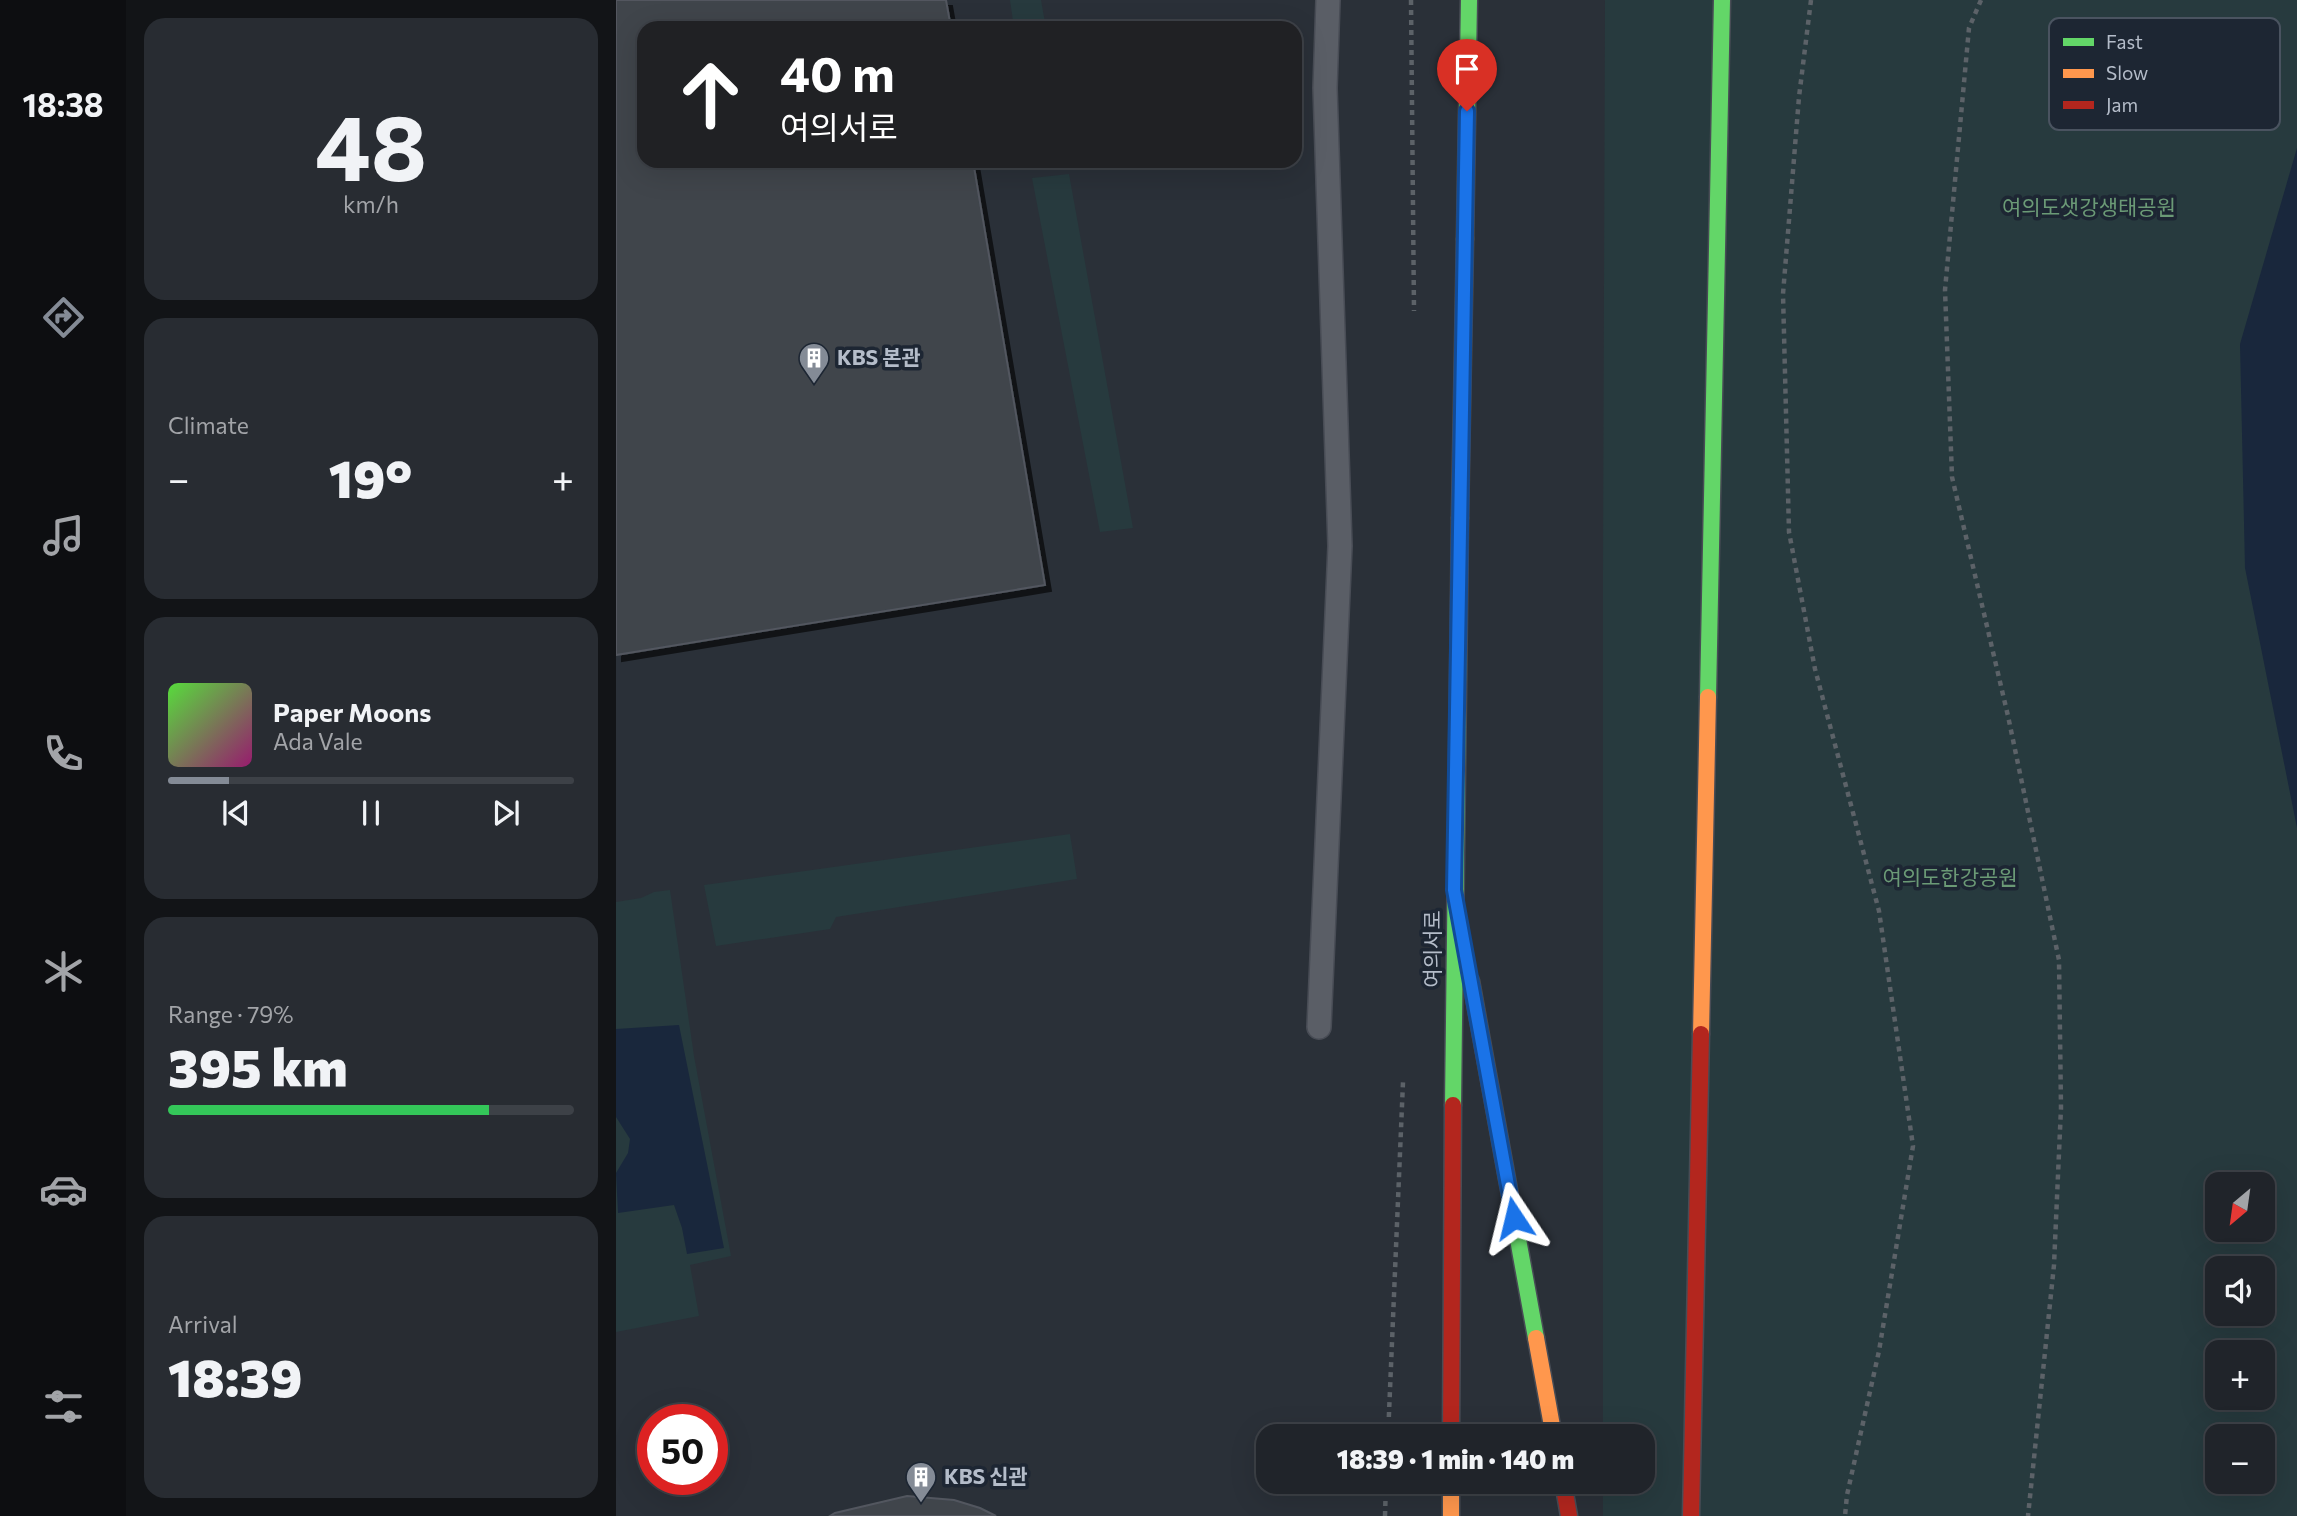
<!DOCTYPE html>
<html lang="en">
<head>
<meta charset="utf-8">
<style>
  :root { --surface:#20242a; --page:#282c32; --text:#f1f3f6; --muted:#a2a4a8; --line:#3d4147; --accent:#848b96 }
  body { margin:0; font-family:Commissioner,"Noto Sans KR",sans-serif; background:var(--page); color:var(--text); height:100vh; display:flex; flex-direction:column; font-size:26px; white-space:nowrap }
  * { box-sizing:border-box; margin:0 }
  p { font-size:23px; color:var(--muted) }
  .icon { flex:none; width:38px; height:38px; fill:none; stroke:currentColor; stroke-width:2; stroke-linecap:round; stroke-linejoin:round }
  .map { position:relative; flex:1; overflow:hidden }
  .panel { display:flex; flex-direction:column; gap:18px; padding:18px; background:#121417; width:490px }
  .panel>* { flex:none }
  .guide { position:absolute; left:21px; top:21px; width:665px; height:147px; border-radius:21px; box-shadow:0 7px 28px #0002,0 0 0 2px var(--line); background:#202124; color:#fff; overflow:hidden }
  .needle { width:46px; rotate:209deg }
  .tools { position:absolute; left:1589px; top:1172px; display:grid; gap:14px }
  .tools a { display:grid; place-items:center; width:70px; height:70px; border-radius:14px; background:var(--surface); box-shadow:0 7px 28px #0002,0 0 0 2px var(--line); font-size:35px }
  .speed { position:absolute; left:21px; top:1404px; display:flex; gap:14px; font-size:35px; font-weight:700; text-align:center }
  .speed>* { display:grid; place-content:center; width:91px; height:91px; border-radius:50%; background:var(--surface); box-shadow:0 7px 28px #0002,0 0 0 2px var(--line); line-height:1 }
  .speed .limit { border:10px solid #d22; background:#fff; color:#111 }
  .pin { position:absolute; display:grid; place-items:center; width:60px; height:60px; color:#fff; margin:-72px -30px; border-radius:50% 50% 50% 0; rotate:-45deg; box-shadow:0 0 7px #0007 }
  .pin .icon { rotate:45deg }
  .me { position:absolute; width:77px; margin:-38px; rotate:350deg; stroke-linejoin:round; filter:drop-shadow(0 0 5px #0008) }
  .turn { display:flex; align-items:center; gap:24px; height:147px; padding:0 28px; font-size:32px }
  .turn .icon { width:91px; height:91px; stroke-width:2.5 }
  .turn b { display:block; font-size:49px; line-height:60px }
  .big { font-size:52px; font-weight:800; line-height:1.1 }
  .panel .tile { flex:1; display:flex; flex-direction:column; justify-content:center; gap:10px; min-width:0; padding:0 24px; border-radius:21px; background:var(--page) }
  .panel .dial { align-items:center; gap:0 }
  .dial b { font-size:91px; line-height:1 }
  .song { display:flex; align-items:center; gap:21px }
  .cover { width:84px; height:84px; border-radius:10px; background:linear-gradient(135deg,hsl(110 70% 55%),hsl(320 70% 35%)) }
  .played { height:7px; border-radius:4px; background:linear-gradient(90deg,var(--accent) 15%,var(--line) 15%) }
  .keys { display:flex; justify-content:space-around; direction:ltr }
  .heat { display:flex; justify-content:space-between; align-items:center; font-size:38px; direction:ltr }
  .charge { height:10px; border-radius:5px; background:linear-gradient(90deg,#34c759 79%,var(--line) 0) }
  .trip { position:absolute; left:640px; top:1424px; width:399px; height:70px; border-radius:21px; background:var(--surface); box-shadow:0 7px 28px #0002,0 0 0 2px var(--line); font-weight:800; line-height:70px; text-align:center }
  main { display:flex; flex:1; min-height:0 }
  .tabs { display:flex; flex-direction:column; width:126px; justify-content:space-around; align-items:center; background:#0d0e11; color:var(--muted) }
  .tabs .icon { width:49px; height:49px }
  .tabs .current { color:var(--accent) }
  .tabs b { font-size:32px; color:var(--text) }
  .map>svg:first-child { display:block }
</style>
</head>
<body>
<main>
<nav class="tabs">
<b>18:38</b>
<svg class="icon current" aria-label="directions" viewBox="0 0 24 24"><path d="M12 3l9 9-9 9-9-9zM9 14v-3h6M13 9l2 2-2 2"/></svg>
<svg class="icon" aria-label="music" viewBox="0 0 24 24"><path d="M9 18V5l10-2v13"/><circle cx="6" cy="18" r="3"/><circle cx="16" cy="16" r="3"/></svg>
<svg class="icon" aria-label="phone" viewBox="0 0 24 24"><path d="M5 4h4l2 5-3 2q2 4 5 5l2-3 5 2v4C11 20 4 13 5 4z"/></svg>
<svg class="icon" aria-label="climate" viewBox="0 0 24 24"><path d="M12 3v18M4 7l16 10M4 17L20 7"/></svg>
<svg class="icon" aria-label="car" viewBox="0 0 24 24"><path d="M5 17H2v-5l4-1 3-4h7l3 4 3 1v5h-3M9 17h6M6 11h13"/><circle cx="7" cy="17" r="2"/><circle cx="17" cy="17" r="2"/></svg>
<svg class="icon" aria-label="filters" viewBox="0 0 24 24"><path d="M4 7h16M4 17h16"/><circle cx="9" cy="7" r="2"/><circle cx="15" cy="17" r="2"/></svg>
</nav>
<section class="panel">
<div class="tile dial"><b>48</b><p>km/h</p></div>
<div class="tile"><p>Climate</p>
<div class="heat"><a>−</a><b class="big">19°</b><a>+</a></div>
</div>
<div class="tile">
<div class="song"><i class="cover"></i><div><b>Paper Moons</b><p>Ada Vale</p></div></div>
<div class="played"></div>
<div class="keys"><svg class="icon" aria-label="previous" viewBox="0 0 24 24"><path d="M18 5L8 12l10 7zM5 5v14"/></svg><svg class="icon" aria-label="pause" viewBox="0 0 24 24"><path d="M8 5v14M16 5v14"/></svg><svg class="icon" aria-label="next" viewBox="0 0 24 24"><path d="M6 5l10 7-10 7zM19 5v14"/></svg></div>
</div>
<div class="tile"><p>Range · 79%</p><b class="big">395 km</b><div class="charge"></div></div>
<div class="tile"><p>Arrival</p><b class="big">18:39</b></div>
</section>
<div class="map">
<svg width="1681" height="1516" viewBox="0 0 1681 1516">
  <defs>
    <filter id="shadow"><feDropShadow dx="6" dy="6" stdDeviation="0" flood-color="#0009"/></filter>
  </defs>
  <rect width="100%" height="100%" fill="#2a3038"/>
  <g fill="#273a3e" fill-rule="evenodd">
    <polygon points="394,0 425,0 430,28 398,28"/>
    <path d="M989,0H1681V1516H987V1482H1027V1437H987V571ZM1601,1185H1647V1230H1601ZM1601,1269H1647V1314H1601ZM1601,1353H1647V1398H1601ZM1601,1437H1647V1482H1601Z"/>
    <polygon points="453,174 517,528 484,532 416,178"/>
    <polygon points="454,834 461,879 220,917 214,929 100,946 88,885"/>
    <polygon points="54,890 78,1056 115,1256 74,1265 83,1316 0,1332 0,902 25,898 38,892"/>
  </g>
  <g fill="#19273c">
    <polygon points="1681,148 1681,828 1629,568 1624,344"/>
    <polygon points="63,1025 108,1248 71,1254 66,1228 58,1205 2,1213 0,1173 12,1153 14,1139 0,1117 0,1029"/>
  </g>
  <g fill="#3f444c" stroke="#52575f" stroke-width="2" filter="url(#shadow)">
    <polygon points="0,0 330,0 335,28 28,28 28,161 357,161 429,585 0,655"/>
    <polygon points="291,1496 338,1500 364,1508 380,1516 214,1516 219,1513"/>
  </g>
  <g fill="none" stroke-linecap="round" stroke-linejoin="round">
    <g stroke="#484c55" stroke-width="26">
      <polyline id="lane" points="703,1027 724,546 709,88 712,0"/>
    </g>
    <g stroke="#484c55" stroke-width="19">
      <g id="fast">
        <polyline points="849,239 853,0"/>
        <polyline points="1092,697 1106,0"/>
        <polyline points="855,981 920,1338"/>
        <polyline points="837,1105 844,518"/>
      </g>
    </g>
    <g stroke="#484c55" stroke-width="19">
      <g id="slow">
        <polyline points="844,518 849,239"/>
        <polyline points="1085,1034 1092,697"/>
        <polyline points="920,1338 938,1437"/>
        <polyline points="835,1482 835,1516"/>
      </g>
    </g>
    <g stroke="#484c55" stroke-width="19">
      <g id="jam">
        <polyline points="835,1437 837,1105"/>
        <polyline points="947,1482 953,1516"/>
        <polyline points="1075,1516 1085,1034"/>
      </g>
    </g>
    <g stroke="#5c6268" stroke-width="4.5" stroke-dasharray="5 5" stroke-linecap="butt">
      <polyline points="795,0 798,311"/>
      <polyline points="1195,0 1183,97 1167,294 1173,532 1199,669 1263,911 1297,1146 1263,1351 1231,1495 1229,1516"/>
      <polyline points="1365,0 1353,28 1329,290 1336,477 1392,716 1443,960 1445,1108 1438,1265 1412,1516"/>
      <polyline points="772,1437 787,1082"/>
      <polyline points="769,1516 770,1482"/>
    </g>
    <use href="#lane" stroke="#5a5e66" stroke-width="23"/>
    <use href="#fast" stroke="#63d668" stroke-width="16"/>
    <use href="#slow" stroke="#ff974d" stroke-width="16"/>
    <use href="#jam" stroke="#b3261e" stroke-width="16"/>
  </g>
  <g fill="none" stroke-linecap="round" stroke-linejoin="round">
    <g stroke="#114b97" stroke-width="18">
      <polyline id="route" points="851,111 838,890 898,1218"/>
    </g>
    <use href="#route" stroke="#1a73e8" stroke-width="12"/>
  </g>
  <defs>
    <g id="building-pin" transform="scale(1.575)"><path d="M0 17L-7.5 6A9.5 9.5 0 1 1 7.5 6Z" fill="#848b96" stroke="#1d2633"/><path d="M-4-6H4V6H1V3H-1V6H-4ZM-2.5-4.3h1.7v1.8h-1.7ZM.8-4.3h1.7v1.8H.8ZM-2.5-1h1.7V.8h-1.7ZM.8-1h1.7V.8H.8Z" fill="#fff"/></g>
  </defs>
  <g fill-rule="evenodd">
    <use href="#building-pin" x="198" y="358"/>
    <use href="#building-pin" x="305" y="1477"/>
  </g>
  <g text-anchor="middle" stroke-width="7" stroke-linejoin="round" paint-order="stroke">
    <g font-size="21" fill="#6b9a76" stroke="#1d2633">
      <text x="1473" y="215">여의도샛강생태공원</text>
      <text x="1334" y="885">여의도한강공원</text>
    </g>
    <g font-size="21" font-weight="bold" fill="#b4bcc9" stroke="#1d2633" text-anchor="start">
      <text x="221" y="365">KBS 본관</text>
      <text x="328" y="1484">KBS 신관</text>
    </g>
    <g font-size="21" fill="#b4bcc9" stroke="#1d2633">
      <text transform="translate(817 949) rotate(-90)" y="7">여의서로</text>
    </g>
  </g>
  <rect x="1433" y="18" width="231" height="112" rx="10" fill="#1d2633" stroke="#4a5360" stroke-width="2"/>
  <rect x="1447" y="38" width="31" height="8" fill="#63d668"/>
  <rect x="1447" y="69" width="31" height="9" fill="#ff974d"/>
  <rect x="1447" y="101" width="31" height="8" fill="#b3261e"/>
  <g font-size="19" fill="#b4bcc9">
    <text x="1490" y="49">Fast</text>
    <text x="1490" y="80">Slow</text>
    <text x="1490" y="112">Jam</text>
  </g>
</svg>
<div class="tools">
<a><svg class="needle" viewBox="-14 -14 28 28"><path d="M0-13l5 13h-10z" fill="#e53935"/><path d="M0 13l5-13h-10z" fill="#a2a4a8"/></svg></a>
<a><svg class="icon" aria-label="sound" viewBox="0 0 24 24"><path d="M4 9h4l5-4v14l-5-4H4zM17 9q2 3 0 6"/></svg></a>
<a>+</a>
<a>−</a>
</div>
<div class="speed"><div class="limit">50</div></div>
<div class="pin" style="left:851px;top:111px;background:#d93025"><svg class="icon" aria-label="arrive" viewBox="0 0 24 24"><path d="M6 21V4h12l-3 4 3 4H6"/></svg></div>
<svg class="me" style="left:898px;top:1218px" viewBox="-20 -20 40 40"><path d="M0-17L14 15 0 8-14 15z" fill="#1a73e8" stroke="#fff" stroke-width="4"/></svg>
<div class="trip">18:39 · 1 min · 140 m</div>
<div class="guide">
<div class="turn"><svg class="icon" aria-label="ahead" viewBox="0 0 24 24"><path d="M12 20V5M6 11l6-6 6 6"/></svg><div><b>40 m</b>여의서로</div></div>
</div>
</div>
</main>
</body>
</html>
